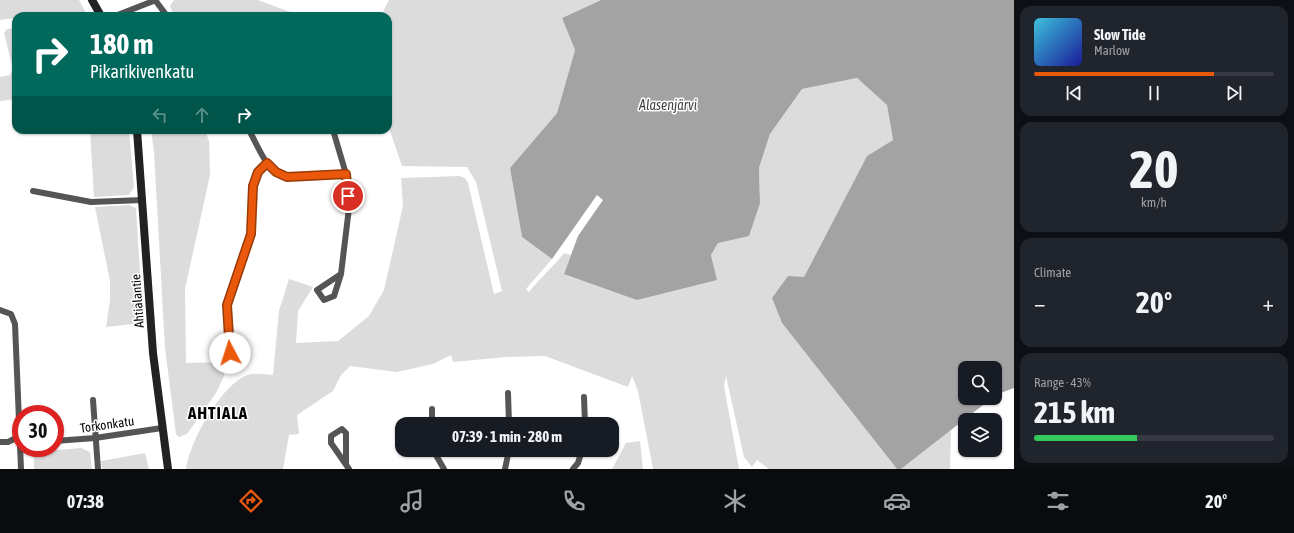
<!DOCTYPE html>
<html lang="en">
<head>
<meta charset="utf-8">
<style>
  :root { --surface:#171b24; --page:#20242c; --text:#f1f3f6; --muted:#9ea1a6; --line:#363941; --accent:#ea580c }
  body { margin:0; font-family:"Asap Condensed",sans-serif; background:var(--page); color:var(--text); height:100vh; display:flex; flex-direction:column; font-size:15px; white-space:nowrap }
  * { box-sizing:border-box; margin:0 }
  p { font-size:13px; color:var(--muted) }
  .icon { flex:none; width:22px; height:22px; fill:none; stroke:currentColor; stroke-width:2; stroke-linecap:round; stroke-linejoin:round }
  .map { position:relative; flex:1; overflow:hidden }
  .drawer { display:flex; flex-direction:column; gap:6px; padding:6px; background:#0d0f14; width:280px }
  .drawer>* { flex:none }
  .guide { position:absolute; left:12px; top:12px; width:380px; height:122px; border-radius:12px; box-shadow:0 1px 3px #0004; background:#00695c; color:#fff; overflow:hidden }
  .buttons { position:absolute; left:958px; top:361px; display:grid; gap:8px }
  .buttons a { display:grid; place-items:center; width:44px; height:44px; border-radius:8px; background:var(--surface); box-shadow:0 1px 3px #0004; font-size:20px }
  .speed { position:absolute; left:12px; top:405px; display:flex; gap:8px; font-size:20px; font-weight:700; text-align:center }
  .speed>* { display:grid; place-content:center; width:52px; height:52px; border-radius:50%; background:var(--surface); box-shadow:0 1px 3px #0004; line-height:1 }
  .speed .limit { border:6px solid #d22; background:#fff; color:#111 }
  .pin { position:absolute; display:grid; place-items:center; width:34px; height:34px; color:#fff; margin:-17px; border:2px solid #fff; border-radius:50%; box-shadow:0 1px 4px #0007 }
  .me { position:absolute; width:44px; margin:-22px; rotate:355deg; stroke-linejoin:round; filter:drop-shadow(0 0 3px #0008) }
  .turn { display:flex; align-items:center; gap:14px; height:84px; padding:0 12px; font-size:18px }
  .turn .icon { width:52px; height:52px; stroke-width:2.5 }
  .turn b { display:block; font-size:28px; line-height:34px }
  .lanes { display:flex; align-items:center; height:38px; padding:0 12px; background:#0003; justify-content:center; gap:20px; direction:ltr }
  .lanes .off { opacity:.35 }
  .big { font-size:30px; font-weight:700; line-height:1.1 }
  .drawer .card { flex:1; display:flex; flex-direction:column; justify-content:center; gap:6px; min-width:0; padding:0 14px; border-radius:12px; background:var(--page) }
  .drawer .dial { align-items:center; gap:0 }
  .dial b { font-size:52px; line-height:1 }
  .song { display:flex; align-items:center; gap:12px }
  .cover { width:48px; height:48px; border-radius:6px; background:linear-gradient(135deg,hsl(190 70% 55%),hsl(240 70% 35%)) }
  .played { height:4px; border-radius:2px; background:linear-gradient(90deg,var(--accent) 75%,var(--line) 75%) }
  .keys { display:flex; justify-content:space-around; direction:ltr }
  .heat { display:flex; justify-content:space-between; align-items:center; font-size:22px; direction:ltr }
  .charge { height:6px; border-radius:3px; background:linear-gradient(90deg,#34c759 43%,var(--line) 0) }
  .trip { position:absolute; left:395px; top:417px; width:224px; height:40px; border-radius:12px; background:var(--surface); box-shadow:0 1px 3px #0004; font-weight:700; line-height:40px; text-align:center }
  .tab-bar { display:flex; height:64px; justify-content:space-around; align-items:center; background:#090b0e; color:var(--muted) }
  .tab-bar .icon { width:28px; height:28px }
  .tab-bar .on { color:var(--accent) }
  .tab-bar b { font-size:18px; color:var(--text) }
  main { display:flex; flex:1; min-height:0 }
  .map>svg:first-child { display:block }
</style>
</head>
<body>
<main>
<div class="map">
<svg width="1014" height="469" viewBox="0 0 1014 469">
  <rect width="100%" height="100%" fill="#fff"/>
  <g fill="#dcdcdc">
    <polygon points="0,0 79,0 85,11 85,16 16,16 16,18 0,20"/>
    <polygon points="174,0 258,0 301,16 174,16 170,6"/>
    <path d="M389,0H601L562,18L575,50L557,113L510,168L522,237L552,259L526,289L529,292C540,278 553,267 564,253L571,255L564,273L717,280L711,255L718,243L760,203L759,168L770,134L802,89L857,78L887,105L893,140L867,156L804,277L772,298L782,323L897,469H769L757,460L752,467L744,457L726,376L724,386L739,469H653L638,391L632,376L628,387L545,356L506,357L453,362L451,355L433,364L397,372L350,366L341,375L333,391L297,415L299,434L289,435L283,469H186C190,441 218,391 243,377C252,372 263,374 273,375L279,311L289,279L313,287L298,311L296,343L338,341L369,316L384,290L403,206L401,178L459,176L465,178L468,183L494,294L502,291L476,182L467,167L402,166L388,125V16H381Z"/>
    <polygon points="16,28 16,99 0,101 0,77 10,75 13,69 4,33 7,29"/>
    <polygon points="90,130 129,130 134,187 129,195 94,197"/>
    <polygon points="151,130 205,130 209,141 210,175 185,289 186,363 226,362 224,376 216,393 187,434 179,437 176,434 165,348 154,152"/>
    <polygon points="129,205 136,208 143,323 106,327 110,300 110,281 95,207"/>
    <polygon points="951,430 950,469 901,469"/>
    <polygon points="640,441 643,469 612,469 626,443"/>
    <polygon points="81,448 90,452 92,469 34,469 34,452"/>
    <polygon points="145,453 149,469 102,469 101,461"/>
  </g>
  <polygon fill="#a3a3a3" points="601,0 1014,0 1014,388 995,395 995,368 965,368 965,398 992,398 901,469 897,469 782,323 772,298 788,276 804,277 867,156 893,140 887,105 857,78 802,89 770,134 759,168 760,203 749,236 718,243 711,255 717,280 637,300 564,274 578,236 603,200 597,195 552,259 522,237 510,168 557,113 575,50 562,18"/>
  <g fill="none" stroke-linecap="round" stroke-linejoin="round">
    <g stroke="#555" stroke-width="6">
      <polyline points="155,0 167,16"/>
      <polyline points="115,16 156,0"/>
      <path d="M249,130C255,141 260,153 267,163C285,186 322,175 346,174"/>
      <polyline points="333,130 346,174 349,208 341,274 317,290 324,300 334,296 341,274"/>
      <polyline points="33,191 91,202 143,200"/>
      <polyline points="0,310 11,314 15,324 21,469"/>
      <polyline points="230,353 227,305 251,234 253,186 258,172 267,163"/>
      <polyline points="508,393 509,424"/>
      <polyline points="584,397 585,424"/>
      <polyline points="93,400 98,469"/>
      <polyline points="432,424 432,409"/>
      <polyline points="55,441 95,438 162,428"/>
      <polyline points="0,442 8,442 20,436"/>
      <polyline points="433,450 444,469"/>
      <polyline points="346,464 346,433 342,429 331,436 331,443 349,469"/>
      <polyline points="505,469 509,450"/>
      <polyline points="573,469 578,463 582,450"/>
    </g>
    <g stroke="#222" stroke-width="8">
      <polyline points="92,0 101,16"/>
      <polyline points="137,130 153,353 168,469"/>
    </g>
  </g>
  <g fill="none" stroke-linecap="round" stroke-linejoin="round">
    <g stroke="#983908" stroke-width="10">
      <polyline id="route" points="230,353 227,305 251,234 253,186 258,172 267,163 276,172 287,177 346,174 348,196"/>
    </g>
    <use href="#route" stroke="#ea580c" stroke-width="7"/>
  </g>
  <g text-anchor="middle" stroke-width="3" stroke-linejoin="round" paint-order="stroke">
    <g font-size="13" fill="#000" stroke="#fff">
      <text transform="translate(137 301) rotate(-94)" y="5">Ahtialantie</text>
      <text transform="translate(107 424) rotate(-8)" y="5">Torkonkatu</text>
    </g>
    <g font-size="14" font-style="italic" fill="#444" stroke="#fff">
      <text x="668" y="110">Alasenjärvi</text>
    </g>
    <g font-size="17" font-weight="bold" letter-spacing="1" fill="#000" stroke="#fff">
      <text x="218" y="419">AHTIALA</text>
    </g>
  </g>
</svg>
<div class="buttons">
<a><svg class="icon" aria-label="search" viewBox="0 0 24 24"><circle cx="10" cy="10" r="6"/><path d="M15 15l6 6"/></svg></a>
<a><svg class="icon" aria-label="layers" viewBox="0 0 24 24"><path d="M12 4l9 5-9 5-9-5zM3 14l9 5 9-5"/></svg></a>
</div>
<div class="speed"><div class="limit">30</div></div>
<div class="pin" style="left:348px;top:196px;background:#d93025"><svg class="icon" aria-label="arrive" viewBox="0 0 24 24"><path d="M6 21V4h12l-3 4 3 4H6"/></svg></div>
<svg class="me" style="left:230px;top:353px" viewBox="-20 -20 40 40"><circle r="19" fill="#fff"/><path d="M0-13L10 11 0 6-10 11z" fill="#ea580c"/></svg>
<div class="trip">07:39 · 1 min · 280 m</div>
<div class="guide">
<div class="turn"><svg class="icon" aria-label="right" viewBox="0 0 24 24"><path d="M7 20v-9h11M14 6l5 5-5 5"/></svg><div><b>180 m</b>Pikarikivenkatu</div></div>
<div class="lanes"><svg class="icon off" aria-label="left" viewBox="0 0 24 24"><path d="M17 20v-9H6M10 6l-5 5 5 5"/></svg><svg class="icon off" aria-label="ahead" viewBox="0 0 24 24"><path d="M12 20V5M6 11l6-6 6 6"/></svg><svg class="icon" aria-label="right" viewBox="0 0 24 24"><path d="M7 20v-9h11M14 6l5 5-5 5"/></svg></div>
</div>
</div>
<section class="drawer">
<div class="card">
<div class="song"><i class="cover"></i><div><b>Slow Tide</b><p>Marlow</p></div></div>
<div class="played"></div>
<div class="keys"><svg class="icon" aria-label="previous" viewBox="0 0 24 24"><path d="M18 5L8 12l10 7zM5 5v14"/></svg><svg class="icon" aria-label="pause" viewBox="0 0 24 24"><path d="M8 5v14M16 5v14"/></svg><svg class="icon" aria-label="next" viewBox="0 0 24 24"><path d="M6 5l10 7-10 7zM19 5v14"/></svg></div>
</div>
<div class="card dial"><b>20</b><p>km/h</p></div>
<div class="card"><p>Climate</p>
<div class="heat"><a>−</a><b class="big">20°</b><a>+</a></div>
</div>
<div class="card"><p>Range · 43%</p><b class="big">215 km</b><div class="charge"></div></div>
</section>
</main>
<nav class="tab-bar">
<b>07:38</b>
<svg class="icon on" aria-label="directions" viewBox="0 0 24 24"><path d="M12 3l9 9-9 9-9-9zM9 14v-3h6M13 9l2 2-2 2"/></svg>
<svg class="icon" aria-label="music" viewBox="0 0 24 24"><path d="M9 18V5l10-2v13"/><circle cx="6" cy="18" r="3"/><circle cx="16" cy="16" r="3"/></svg>
<svg class="icon" aria-label="phone" viewBox="0 0 24 24"><path d="M5 4h4l2 5-3 2q2 4 5 5l2-3 5 2v4C11 20 4 13 5 4z"/></svg>
<svg class="icon" aria-label="climate" viewBox="0 0 24 24"><path d="M12 3v18M4 7l16 10M4 17L20 7"/></svg>
<svg class="icon" aria-label="car" viewBox="0 0 24 24"><path d="M5 17H2v-5l4-1 3-4h7l3 4 3 1v5h-3M9 17h6M6 11h13"/><circle cx="7" cy="17" r="2"/><circle cx="17" cy="17" r="2"/></svg>
<svg class="icon" aria-label="filters" viewBox="0 0 24 24"><path d="M4 7h16M4 17h16"/><circle cx="9" cy="7" r="2"/><circle cx="15" cy="17" r="2"/></svg>
<b>20°</b>
</nav>
</body>
</html>
